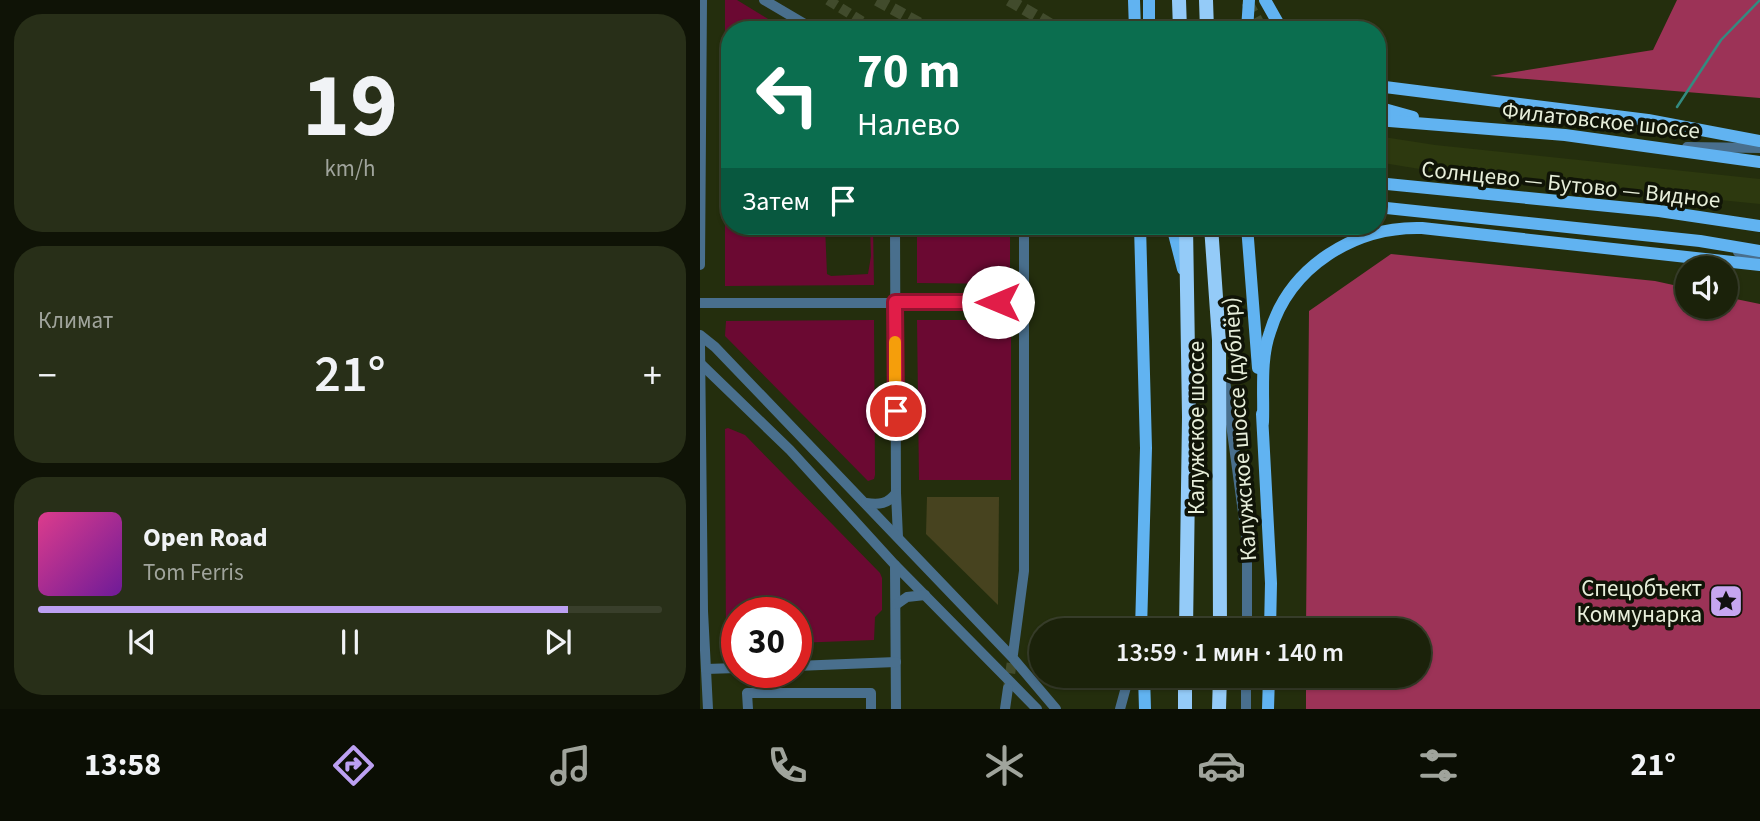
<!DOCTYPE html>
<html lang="ru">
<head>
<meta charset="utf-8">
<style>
  :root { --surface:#1b220a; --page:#282f18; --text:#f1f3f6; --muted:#a0a49c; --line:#393f2b; --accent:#bca0f2 }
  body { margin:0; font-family:"Source Sans 3",sans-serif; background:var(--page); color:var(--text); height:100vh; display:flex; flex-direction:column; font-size:26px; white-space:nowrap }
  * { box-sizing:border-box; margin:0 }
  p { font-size:23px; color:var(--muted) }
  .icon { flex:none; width:38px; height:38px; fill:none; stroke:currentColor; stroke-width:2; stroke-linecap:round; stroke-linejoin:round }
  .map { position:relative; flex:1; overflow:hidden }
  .sheet { display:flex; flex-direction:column; gap:14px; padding:14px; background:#0f1306; width:700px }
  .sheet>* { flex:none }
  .top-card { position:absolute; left:21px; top:21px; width:665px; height:214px; border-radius:28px; box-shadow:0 2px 5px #0004,0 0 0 2px var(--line); background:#0b6e4f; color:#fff; overflow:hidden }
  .fabs { position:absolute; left:975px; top:256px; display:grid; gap:14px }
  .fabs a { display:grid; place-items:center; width:63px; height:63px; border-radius:50%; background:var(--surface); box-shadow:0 2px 5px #0004,0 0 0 2px var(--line); font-size:35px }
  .speed { position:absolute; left:21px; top:597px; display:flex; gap:14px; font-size:35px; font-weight:700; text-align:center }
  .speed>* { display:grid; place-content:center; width:91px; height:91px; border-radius:50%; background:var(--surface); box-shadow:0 2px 5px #0004,0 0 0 2px var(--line); line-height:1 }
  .speed .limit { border:10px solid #d22; background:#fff; color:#111 }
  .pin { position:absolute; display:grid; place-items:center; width:60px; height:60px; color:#fff; margin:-30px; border:4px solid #fff; border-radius:50%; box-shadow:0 2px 7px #0007 }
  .me { position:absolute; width:77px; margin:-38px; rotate:270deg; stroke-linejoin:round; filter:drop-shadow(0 0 5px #0008) }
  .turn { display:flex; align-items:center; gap:24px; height:147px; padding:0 21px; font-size:32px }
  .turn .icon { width:91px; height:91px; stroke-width:2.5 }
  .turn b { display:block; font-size:49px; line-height:60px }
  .then { display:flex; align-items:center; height:66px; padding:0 21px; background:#0003; gap:14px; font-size:26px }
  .big { font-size:52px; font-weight:600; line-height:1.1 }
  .sheet .widget { flex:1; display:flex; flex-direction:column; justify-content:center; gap:10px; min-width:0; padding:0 24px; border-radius:28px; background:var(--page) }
  .sheet .dial { align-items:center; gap:0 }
  .dial b { font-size:91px; line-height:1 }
  .song { display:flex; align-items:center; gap:21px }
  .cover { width:84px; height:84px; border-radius:10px; background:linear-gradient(135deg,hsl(330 70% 55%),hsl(280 70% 35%)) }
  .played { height:7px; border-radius:4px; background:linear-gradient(90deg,var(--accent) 85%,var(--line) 85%) }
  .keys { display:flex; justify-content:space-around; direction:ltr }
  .heat { display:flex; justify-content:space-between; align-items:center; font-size:38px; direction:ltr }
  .trip { position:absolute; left:329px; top:618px; width:402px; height:70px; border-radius:35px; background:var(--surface); box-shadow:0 2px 5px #0004,0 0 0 2px var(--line); font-weight:600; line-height:70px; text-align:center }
  .tabs { display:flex; height:112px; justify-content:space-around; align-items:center; background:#0b0e04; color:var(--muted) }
  .tabs .icon { width:49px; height:49px }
  .tabs .active { color:var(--accent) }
  .tabs b { font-size:32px; color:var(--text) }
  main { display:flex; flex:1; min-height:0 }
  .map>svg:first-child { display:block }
</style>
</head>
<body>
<main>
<section class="sheet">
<div class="widget dial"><b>19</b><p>km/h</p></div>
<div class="widget"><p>Климат</p>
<div class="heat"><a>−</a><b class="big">21°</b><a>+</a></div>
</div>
<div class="widget">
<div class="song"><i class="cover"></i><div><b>Open Road</b><p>Tom Ferris</p></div></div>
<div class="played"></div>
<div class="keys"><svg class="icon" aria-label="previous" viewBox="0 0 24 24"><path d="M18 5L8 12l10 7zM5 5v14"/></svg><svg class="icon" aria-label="pause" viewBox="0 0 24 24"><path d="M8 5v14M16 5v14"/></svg><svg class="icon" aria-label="next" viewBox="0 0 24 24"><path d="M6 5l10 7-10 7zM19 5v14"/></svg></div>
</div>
</section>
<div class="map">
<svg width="1060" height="709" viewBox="0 0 1060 709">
  <rect width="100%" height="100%" fill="#242e0d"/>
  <polygon fill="#2d390f" points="677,136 735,145 1060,179 1060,204 732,171 677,162"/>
  <g fill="#6b0932">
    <polygon points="25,0 37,0 86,30 30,30 30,226 125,226 127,274 131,276 168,274 171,256 170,228 167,226 173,226 174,285 25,286"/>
    <polygon points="217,226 310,226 310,284 217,283"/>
    <polygon points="174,320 175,475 174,479 168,481 25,336 26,321"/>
    <polygon points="217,320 311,320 311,480 219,480"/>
    <polygon points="28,428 45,435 180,573 182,578 182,610 175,617 174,640 96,643 96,612 37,612 37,645 26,646 25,429"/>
  </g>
  <g fill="#9c3357">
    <polygon points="977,0 1060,0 1060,98 790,76 953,50"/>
    <polygon points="691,254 955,281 987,288 987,306 1026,306 1026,297 1060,304 1060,709 606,709 606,676 719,676 719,630 606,630 609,311"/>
  </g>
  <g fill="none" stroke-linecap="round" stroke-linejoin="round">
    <polyline stroke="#338b80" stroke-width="2.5" points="977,107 1021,40 1060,0"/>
  </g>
  <polygon fill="#47431f" points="227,497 299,497 298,605 226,534"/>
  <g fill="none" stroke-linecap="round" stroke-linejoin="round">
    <g stroke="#414b2c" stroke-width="10" stroke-dasharray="10 5" stroke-linecap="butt">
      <polyline points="128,0 176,30"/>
      <polyline points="308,688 313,654"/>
    </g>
    <g stroke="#414b2c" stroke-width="12" stroke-dasharray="12 6" stroke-linecap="butt">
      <polyline points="177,0 231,30"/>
      <polyline points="309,0 360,30"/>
      <polyline points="547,2 562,30"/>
    </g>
    <g stroke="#496f8d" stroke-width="10">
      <polyline points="64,0 115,30"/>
      <polyline points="987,147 1060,148"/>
      <polyline points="195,226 196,493 198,537"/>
      <polyline points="1038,252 1060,258"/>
      <polyline points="0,265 2,0"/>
      <polyline points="0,303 324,303"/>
      <polyline points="0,335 15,347 312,657 356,709"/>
      <polyline points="0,344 3,611 8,709"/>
      <polyline points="0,363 90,450 195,565 337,709"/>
      <polyline points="525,380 547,542 547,630"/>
      <path d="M166,503C179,505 188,504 196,493"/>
      <polyline points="195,565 196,709"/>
      <polyline points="197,604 207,597 225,595"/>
      <polyline points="313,654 324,571 324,226"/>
      <polyline points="96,666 196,662"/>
      <polyline points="6,669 37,668"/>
      <polyline points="48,709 47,693 171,693 171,709"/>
      <polyline points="305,709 308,688"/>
      <polyline points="420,709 429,676"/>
      <polyline points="546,709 546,676"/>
    </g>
    <g stroke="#61b3f1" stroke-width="12">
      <polyline points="434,0 435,30"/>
      <polyline points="449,0 449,30"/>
      <polyline points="565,0 582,30"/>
      <polyline points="547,30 549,0"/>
      <polyline points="677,86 948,120 1060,141"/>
      <polyline points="677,107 713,117"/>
      <polyline points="677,120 865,135 1060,162"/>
      <polyline points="677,183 959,211 1060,226"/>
      <polyline points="677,207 1000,241 1060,251"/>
      <polyline points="440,226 446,448 441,630"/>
      <polyline points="472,226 483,269"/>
      <polyline points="547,226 558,368"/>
      <polyline points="562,414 571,583 570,630"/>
      <path d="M563,422C564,393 560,360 570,332C590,266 655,226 722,228L1060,265"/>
      <polyline points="444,676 445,709"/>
      <polyline points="568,709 569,676"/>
    </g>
    <g stroke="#94cbf8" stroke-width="14">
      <polyline points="479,0 480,30"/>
      <polyline points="506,0 507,30"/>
      <polyline points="486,226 489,417 486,630"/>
      <polyline points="511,226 519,340 520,630"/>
      <polyline points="485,709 485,676"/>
      <polyline points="519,709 520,676"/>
    </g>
  </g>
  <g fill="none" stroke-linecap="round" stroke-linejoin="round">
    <g stroke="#92132f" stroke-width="18">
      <polyline id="route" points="196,411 195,302 298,302"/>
    </g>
    <use href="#route" stroke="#e11d48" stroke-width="12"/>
    <polyline stroke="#f59e0b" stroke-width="12" points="195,342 195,384"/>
  </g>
  <defs>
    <g id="sight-square" transform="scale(1.75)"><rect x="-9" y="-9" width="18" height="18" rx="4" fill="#c6a6f0" stroke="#101407"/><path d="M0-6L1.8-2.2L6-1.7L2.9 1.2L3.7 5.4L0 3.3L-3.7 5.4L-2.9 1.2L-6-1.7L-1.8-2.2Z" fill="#111"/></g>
  </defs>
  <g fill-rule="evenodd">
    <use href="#sight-square" x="1026" y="601"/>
  </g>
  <g text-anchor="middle" stroke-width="7" stroke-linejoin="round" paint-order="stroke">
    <g font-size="23" fill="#e7eeda" stroke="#101407">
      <text transform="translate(901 120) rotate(6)" y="8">Филатовское шоссе</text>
      <text transform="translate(871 184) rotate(6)" y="8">Солнцево — Бутово — Видное</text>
      <text transform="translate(496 428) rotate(-90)" y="8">Калужское шоссе</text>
      <text transform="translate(539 429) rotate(-94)" y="8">Калужское шоссе (дублёр)</text>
    </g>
    <g font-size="23" fill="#e7eeda" stroke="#101407" text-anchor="end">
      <text x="1002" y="596">Спецобъект<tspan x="1002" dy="26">Коммунарка</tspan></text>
    </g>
  </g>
</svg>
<div class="fabs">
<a><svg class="icon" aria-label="sound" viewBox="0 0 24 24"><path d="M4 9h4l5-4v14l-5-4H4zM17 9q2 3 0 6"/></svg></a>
</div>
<div class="speed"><div class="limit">30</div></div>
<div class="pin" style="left:196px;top:411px;background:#d93025"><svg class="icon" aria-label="arrive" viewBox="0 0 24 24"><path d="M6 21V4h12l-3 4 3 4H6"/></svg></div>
<svg class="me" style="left:298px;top:302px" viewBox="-20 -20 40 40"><circle r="19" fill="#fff"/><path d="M0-13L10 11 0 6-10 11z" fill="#e11d48"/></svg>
<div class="trip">13:59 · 1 мин · 140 m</div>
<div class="top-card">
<div class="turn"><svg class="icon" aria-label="left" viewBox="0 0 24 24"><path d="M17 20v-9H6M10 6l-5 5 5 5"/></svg><div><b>70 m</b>Налево</div></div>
<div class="then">Затем<svg class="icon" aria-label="arrive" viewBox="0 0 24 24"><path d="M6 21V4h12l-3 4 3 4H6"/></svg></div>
</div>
</div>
</main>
<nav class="tabs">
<b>13:58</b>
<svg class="icon active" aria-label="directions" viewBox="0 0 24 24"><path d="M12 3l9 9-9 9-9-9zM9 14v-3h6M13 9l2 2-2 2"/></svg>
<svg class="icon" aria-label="music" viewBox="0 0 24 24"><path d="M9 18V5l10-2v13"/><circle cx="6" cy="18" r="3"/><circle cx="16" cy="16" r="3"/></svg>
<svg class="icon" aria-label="phone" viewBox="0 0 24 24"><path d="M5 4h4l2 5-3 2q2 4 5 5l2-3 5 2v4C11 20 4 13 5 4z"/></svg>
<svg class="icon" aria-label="climate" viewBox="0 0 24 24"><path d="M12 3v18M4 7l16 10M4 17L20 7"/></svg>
<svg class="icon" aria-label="car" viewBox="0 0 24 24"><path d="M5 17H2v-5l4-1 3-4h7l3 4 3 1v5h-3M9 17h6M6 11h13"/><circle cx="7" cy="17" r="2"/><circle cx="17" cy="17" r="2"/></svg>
<svg class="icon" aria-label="filters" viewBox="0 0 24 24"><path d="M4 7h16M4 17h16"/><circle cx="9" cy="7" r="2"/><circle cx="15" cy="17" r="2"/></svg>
<b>21°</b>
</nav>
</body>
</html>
